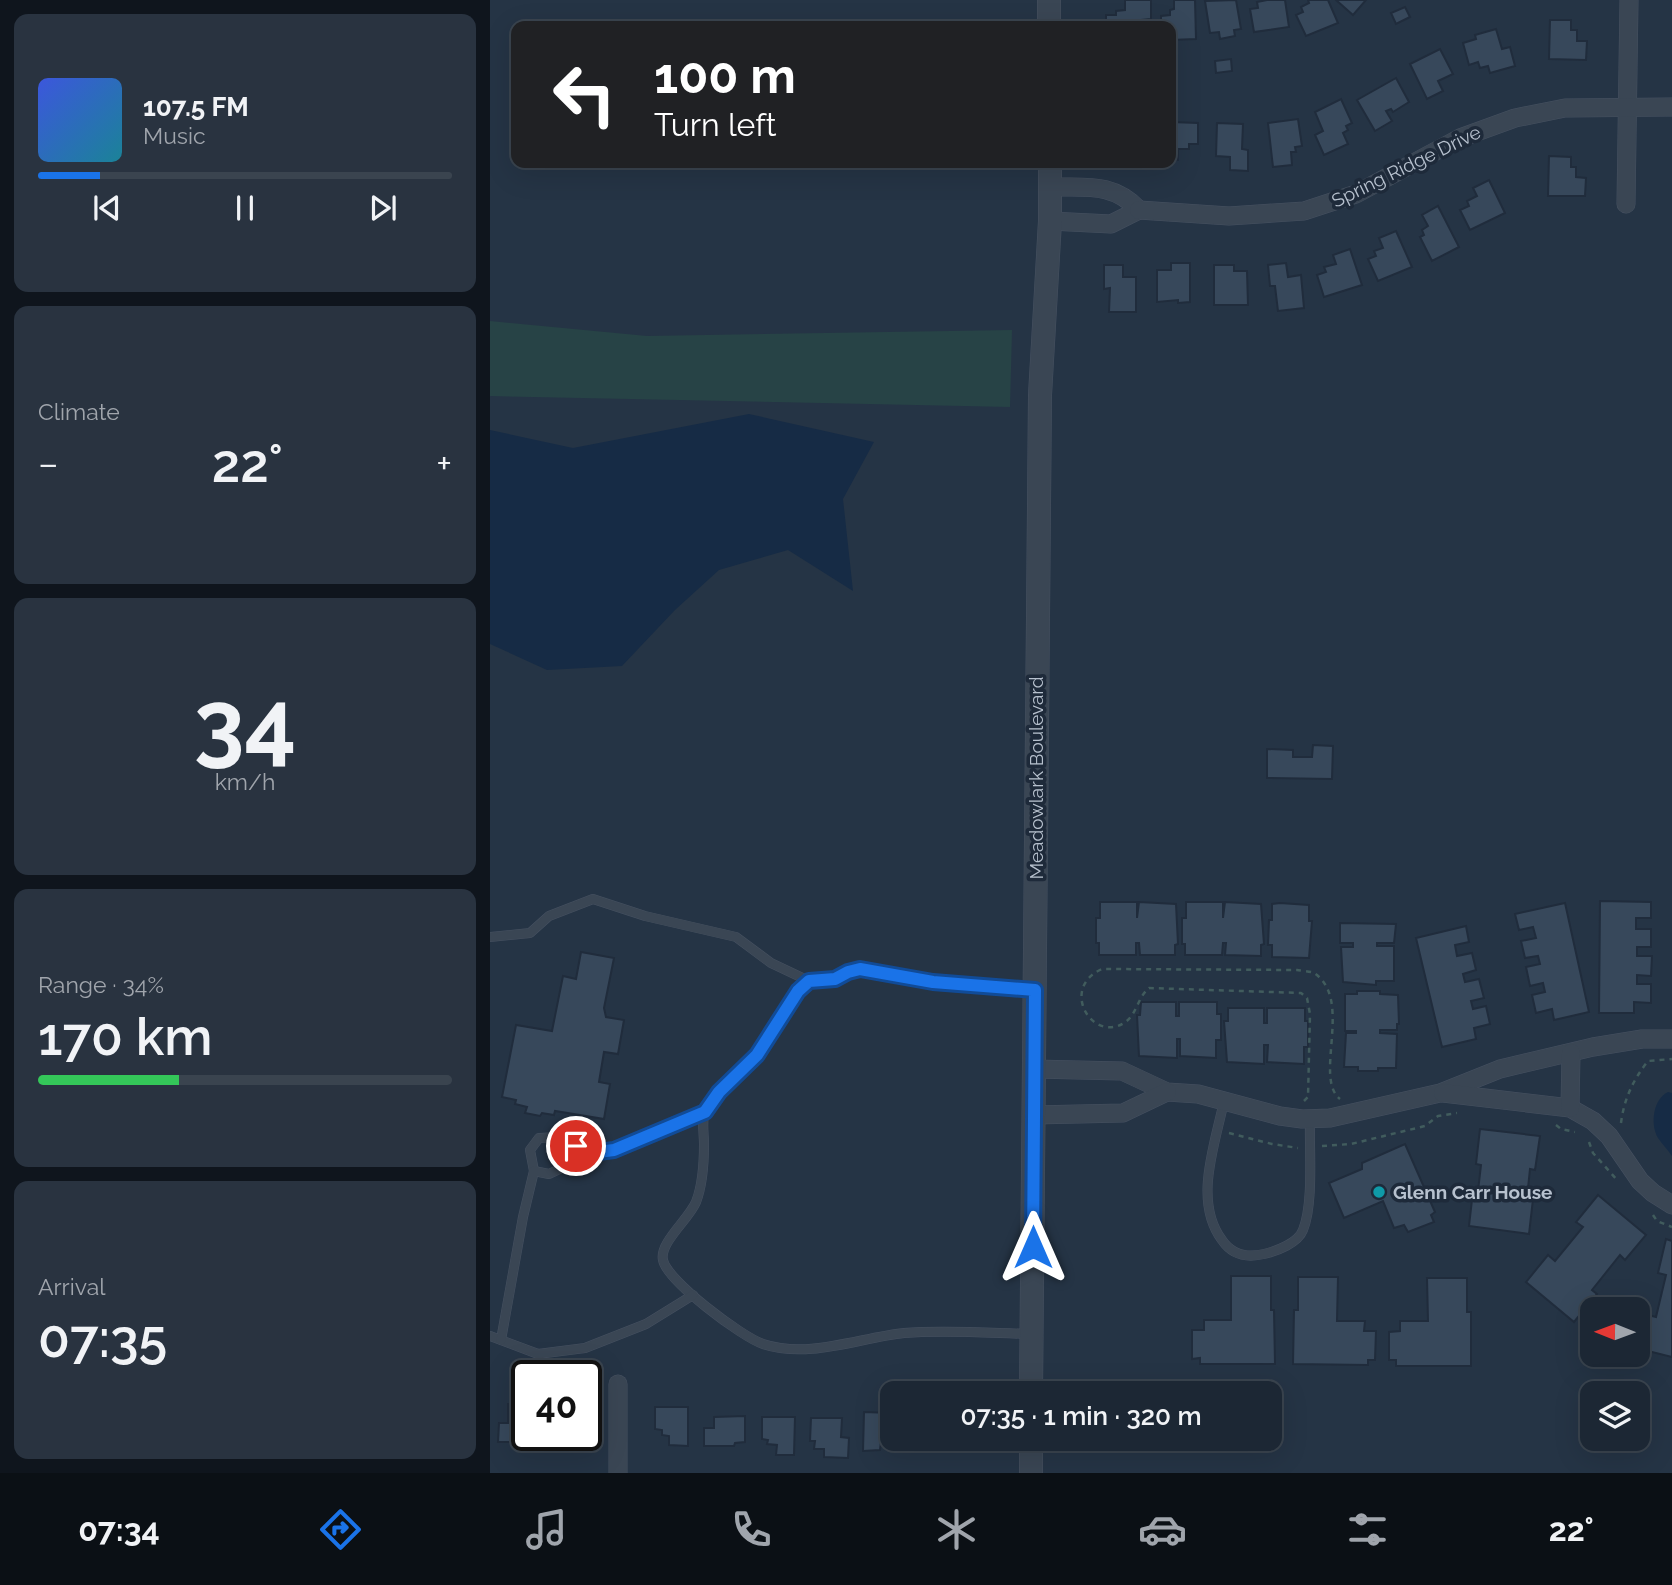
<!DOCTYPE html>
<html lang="en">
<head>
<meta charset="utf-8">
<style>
  :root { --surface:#1c2734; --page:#293340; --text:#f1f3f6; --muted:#a0a5ac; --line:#3a444f; --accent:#1a73e8 }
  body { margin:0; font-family:Raleway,sans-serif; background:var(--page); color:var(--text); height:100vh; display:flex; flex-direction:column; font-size:26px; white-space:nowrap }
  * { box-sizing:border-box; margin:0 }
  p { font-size:23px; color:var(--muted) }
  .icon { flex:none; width:38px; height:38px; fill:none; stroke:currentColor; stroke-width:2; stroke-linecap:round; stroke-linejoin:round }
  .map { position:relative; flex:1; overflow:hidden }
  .sheet { display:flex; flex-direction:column; gap:14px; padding:14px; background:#0f151d; width:490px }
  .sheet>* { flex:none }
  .banner { position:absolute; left:21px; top:21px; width:665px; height:147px; border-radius:14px; box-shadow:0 7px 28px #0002,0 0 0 2px var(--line); background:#202124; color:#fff; overflow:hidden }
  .needle { width:46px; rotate:271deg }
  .fabs { position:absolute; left:1090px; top:1297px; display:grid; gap:14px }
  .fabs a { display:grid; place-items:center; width:70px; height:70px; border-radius:14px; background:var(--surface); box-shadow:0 7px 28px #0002,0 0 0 2px var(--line); font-size:35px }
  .speed { position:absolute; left:21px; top:1360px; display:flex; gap:14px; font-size:35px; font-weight:700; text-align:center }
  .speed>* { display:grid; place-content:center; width:91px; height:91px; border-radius:50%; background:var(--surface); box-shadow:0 7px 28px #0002,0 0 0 2px var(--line); line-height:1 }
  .speed .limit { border:4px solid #111; border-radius:10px; background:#fff; color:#111 }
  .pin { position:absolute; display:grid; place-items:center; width:60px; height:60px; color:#fff; margin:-30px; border:4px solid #fff; border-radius:50%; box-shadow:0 2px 7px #0007 }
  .me { position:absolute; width:77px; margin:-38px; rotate:0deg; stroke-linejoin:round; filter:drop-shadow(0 0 5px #0008) }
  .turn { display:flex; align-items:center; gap:24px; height:147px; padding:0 28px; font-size:32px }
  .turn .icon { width:91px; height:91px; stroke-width:2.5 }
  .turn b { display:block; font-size:49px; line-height:60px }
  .big { font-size:52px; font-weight:600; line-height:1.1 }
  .sheet .widget { flex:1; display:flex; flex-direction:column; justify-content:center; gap:10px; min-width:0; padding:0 24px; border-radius:14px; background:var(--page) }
  .sheet .dial { align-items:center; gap:0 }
  .dial b { font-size:91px; line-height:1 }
  .song { display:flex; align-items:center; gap:21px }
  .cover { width:84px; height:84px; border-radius:10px; background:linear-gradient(135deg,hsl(230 70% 55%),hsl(190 70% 35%)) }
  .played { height:7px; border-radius:4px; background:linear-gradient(90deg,var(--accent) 15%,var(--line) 15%) }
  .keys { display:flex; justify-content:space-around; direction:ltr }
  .heat { display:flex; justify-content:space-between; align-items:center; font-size:38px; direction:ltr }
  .charge { height:10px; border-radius:5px; background:linear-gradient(90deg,#34c759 34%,var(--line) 0) }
  .trip { position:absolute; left:390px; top:1381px; width:402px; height:70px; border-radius:14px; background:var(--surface); box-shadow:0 7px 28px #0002,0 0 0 2px var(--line); font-weight:600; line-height:70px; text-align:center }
  .dock { display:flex; height:112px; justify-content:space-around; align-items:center; background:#0b1015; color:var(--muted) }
  .dock .icon { width:49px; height:49px }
  .dock .selected { color:var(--accent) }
  .dock b { font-size:32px; color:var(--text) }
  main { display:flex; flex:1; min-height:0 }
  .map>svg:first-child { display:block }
</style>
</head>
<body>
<main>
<section class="sheet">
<div class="widget">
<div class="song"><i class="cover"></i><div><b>107.5 FM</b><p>Music</p></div></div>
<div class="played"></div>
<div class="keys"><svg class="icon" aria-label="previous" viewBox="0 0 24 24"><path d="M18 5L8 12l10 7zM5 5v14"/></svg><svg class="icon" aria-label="pause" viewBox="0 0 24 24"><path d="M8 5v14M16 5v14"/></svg><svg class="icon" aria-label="next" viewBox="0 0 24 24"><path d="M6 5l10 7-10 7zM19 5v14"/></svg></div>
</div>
<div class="widget"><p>Climate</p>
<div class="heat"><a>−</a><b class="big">22°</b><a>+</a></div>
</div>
<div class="widget dial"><b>34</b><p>km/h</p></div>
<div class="widget"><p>Range · 34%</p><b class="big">170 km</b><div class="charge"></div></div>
<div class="widget"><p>Arrival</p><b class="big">07:35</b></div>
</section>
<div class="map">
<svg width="1182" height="1473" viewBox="0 0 1182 1473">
  <rect width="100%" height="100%" fill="#253445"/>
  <polygon fill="#274346" points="0,321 157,336 522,330 520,407 0,396"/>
  <g fill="#162b45">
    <polygon points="259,414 384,442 353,499 363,591 298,550 229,570 185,610 132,666 57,670 0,644 0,430 83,448"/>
    <path d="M1178,1092L1182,1093V1156C1178,1150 1172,1144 1168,1138C1160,1124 1163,1099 1178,1092Z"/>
  </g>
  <g fill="#37485b" stroke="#202c3c" stroke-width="2">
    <polygon points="635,0 661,0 661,19 652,20 652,26 616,26 616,15 626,15 626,11 635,10"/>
    <polygon points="684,0 705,0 706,39 681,40 681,26 671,26 671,16 680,15 680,10 684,9"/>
    <polygon points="746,0 751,29 744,30 745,36 730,39 729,32 720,33 715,1"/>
    <polygon points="777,0 795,0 799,27 764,32 760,9 768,8 767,2"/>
    <polygon points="818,0 838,0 848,23 816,36 806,15 813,12 811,7 819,3"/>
    <polygon points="846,0 876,0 863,15"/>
    <polygon points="915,7 920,17 906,24 901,13"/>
    <polygon points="1060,20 1081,20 1081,30 1087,30 1087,41 1097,41 1096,60 1059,59"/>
    <polygon points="1006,29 1012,49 1020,47 1025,66 1000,73 998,66 990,68 988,62 979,65 973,43 986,39 985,35"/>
    <polygon points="950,49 963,74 948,81 953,91 937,99 920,64"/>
    <polygon points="741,59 742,71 726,73 725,61"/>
    <polygon points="906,78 919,102 903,112 901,109 896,111 902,121 885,131 867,100"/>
    <polygon points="851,99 862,123 856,126 858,130 853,133 858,144 834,155 825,135 833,131 825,112"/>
    <polygon points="808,119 812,146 805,147 806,152 801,152 802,165 783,167 778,123"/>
    <polygon points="681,122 708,123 708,144 699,144 699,149 688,149 688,160 681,160"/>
    <polygon points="727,123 753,124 752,149 758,150 758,171 740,170 740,157 726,156"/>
    <polygon points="1059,156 1081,157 1081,167 1086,167 1086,177 1096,178 1095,196 1058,196"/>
    <polygon points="999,180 1015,213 980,230 970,210 979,206 977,201 987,196 983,188"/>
    <polygon points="948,206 969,247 942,261 930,237 934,235 932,230 938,226 932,215"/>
    <polygon points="906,231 922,267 888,281 878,259 886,256 884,251 893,248 889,238"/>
    <polygon points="860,249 872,285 834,297 827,275 836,272 834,267 846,264 843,255"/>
    <polygon points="681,263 700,263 700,302 688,303 688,300 667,302 667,270 681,270"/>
    <polygon points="796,263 798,277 811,275 814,308 788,311 785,286 780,286 778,265"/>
    <polygon points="614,265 633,265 633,277 646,277 646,312 619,312 620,288 614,289"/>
    <polygon points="724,265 744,265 744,271 757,271 758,305 724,305"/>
    <polygon points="823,745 843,746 842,779 777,778 777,749 803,750 803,757 822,757"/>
    <polygon points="1110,901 1161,902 1161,918 1146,918 1146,929 1161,929 1161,947 1147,947 1147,956 1162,956 1161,976 1147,975 1147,984 1161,984 1161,1003 1144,1002 1144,1013 1109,1013"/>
    <polygon points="610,902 647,902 647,918 649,902 686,904 688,944 685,945 685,955 650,955 649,943 646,943 646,955 609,955 609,943 606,943 606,918 610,918"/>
    <polygon points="696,902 733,902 733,918 735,902 771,904 774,944 771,945 771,956 735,955 736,943 733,943 732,955 695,955 695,944 692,944 692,918 696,918"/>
    <polygon points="790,903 819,905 819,921 822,921 819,958 782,957 782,945 778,945 779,920 782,920 782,904"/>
    <polygon points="1075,903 1099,1012 1064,1020 1062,1009 1046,1013 1042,995 1055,992 1053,983 1040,986 1036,967 1050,964 1048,956 1035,958 1031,941 1046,938 1043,927 1029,930 1025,914"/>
    <polygon points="850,923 906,924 904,943 887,943 887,946 904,946 904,981 886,981 886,985 853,982 851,947 863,947 863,943 850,943"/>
    <polygon points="976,926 979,942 965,945 967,956 982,953 986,970 973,974 975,982 989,979 994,998 981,1001 983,1009 996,1006 1000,1024 984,1028 986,1039 952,1047 926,938"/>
    <polygon points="91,952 124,958 114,1008 116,1017 134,1020 128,1054 114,1052 109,1082 120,1084 114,1119 65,1111 64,1115 52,1113 50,1116 35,1113 37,1107 25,1104 26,1100 12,1097 26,1025 62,1031 73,976 86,979"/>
    <polygon points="867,991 890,991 890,994 908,995 909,1024 907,1024 907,1030 890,1030 890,1033 907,1034 906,1068 888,1068 888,1071 868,1071 868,1067 854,1067 856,1033 866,1033 866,1031 855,1031 855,994 867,994"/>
    <polygon points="651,1002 686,1002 686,1016 689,1016 689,1002 727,1002 727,1014 731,1014 731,1040 726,1040 726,1058 690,1056 690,1039 687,1039 687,1058 649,1056 647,1015 650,1015"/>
    <polygon points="738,1008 774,1008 774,1023 777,1023 777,1008 815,1008 815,1021 818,1021 818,1047 814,1047 814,1064 777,1062 778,1045 774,1045 774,1064 737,1062 734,1021 738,1021"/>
    <polygon points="990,1129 1050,1136 1045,1170 1040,1169 1037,1198 1043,1199 1039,1234 979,1226 983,1191 988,1191 991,1165 986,1164"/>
    <polygon points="915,1144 945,1212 941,1215 944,1222 918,1232 914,1225 904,1228 893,1201 854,1218 839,1183 872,1169 872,1163"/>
    <polygon points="1108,1195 1156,1235 1135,1260 1130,1255 1102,1290 1107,1294 1084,1322 1036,1282 1058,1255 1065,1261 1093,1227 1086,1222"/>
    <polygon points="1176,1239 1182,1241 1182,1357 1150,1349 1158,1315 1166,1317 1176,1275 1168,1273"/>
    <polygon points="741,1276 781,1276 781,1310 784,1310 785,1364 710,1364 710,1358 702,1359 702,1330 714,1330 714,1320 741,1320"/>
    <polygon points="808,1277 848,1277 847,1321 875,1321 874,1331 886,1331 885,1360 878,1360 878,1365 803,1364 804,1310 808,1310"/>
    <polygon points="937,1278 977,1278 977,1312 981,1312 981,1366 906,1366 906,1360 899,1360 899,1332 910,1331 910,1321 938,1321"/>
    <polygon points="18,1404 37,1404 37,1432 33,1432 33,1442 8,1442 9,1423 18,1423"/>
    <polygon points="165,1407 198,1407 198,1446 179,1445 179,1436 172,1435 172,1430 165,1429"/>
    <polygon points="374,1412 402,1413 402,1438 412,1438 412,1442 391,1441 390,1450 373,1451"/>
    <polygon points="255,1416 255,1442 245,1443 244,1446 214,1446 214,1428 224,1428 224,1417"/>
    <polygon points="272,1417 305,1417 304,1455 286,1455 287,1445 277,1444 278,1440 272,1439"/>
    <polygon points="321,1418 352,1418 351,1437 359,1438 358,1458 334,1457 334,1449 324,1449 325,1441 320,1441"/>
    <polygon points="56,1435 79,1435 79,1443 55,1442"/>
    <polygon points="433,1438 457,1438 450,1442 450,1452 433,1452"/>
  </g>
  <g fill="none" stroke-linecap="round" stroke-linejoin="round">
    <g stroke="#465161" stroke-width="10">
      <g id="service">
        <polyline points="0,937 40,933 59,916 103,899 155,916 246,937 281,963 319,981"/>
        <path d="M734,1101C725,1145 703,1201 732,1240C742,1255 757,1258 774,1254C787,1251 808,1243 813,1230C824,1203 819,1149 820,1119"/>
        <polyline points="44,1171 40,1150 49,1138 68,1137 86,1146"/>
        <path d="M541,1334C499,1333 456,1330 414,1333C368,1338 319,1359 273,1344C252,1337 177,1281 173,1260C169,1243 199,1219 206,1202C213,1184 214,1163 214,1144C214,1132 211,1119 216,1108C226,1086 253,1073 267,1054C278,1040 306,986 319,981C323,979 331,982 335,981C348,980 357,970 370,969C390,968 421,979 443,982C476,986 510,987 543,990"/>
        <polyline points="0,1336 48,1354 95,1348 156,1324 203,1295"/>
        <polyline points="11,1340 33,1217 44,1171 59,1174 76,1166 86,1146 100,1153 124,1150 215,1112"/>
      </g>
    </g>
    <g stroke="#465161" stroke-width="19">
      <g id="minor">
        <path d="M560,187C596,188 623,182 649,210L621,224L560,221"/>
        <polyline points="1136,204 1139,0"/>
        <polyline points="649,210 739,216 814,211 866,194 970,138 1025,118 1075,108 1182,107"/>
        <polyline points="544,1069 632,1071 677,1092 708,1094 790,1116 812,1119 840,1118 950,1093 1010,1069 1103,1047 1152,1039 1182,1039"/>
        <polyline points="953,1093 1080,1108 1103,1121 1119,1136 1150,1181 1163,1193 1182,1205"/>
        <polyline points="1080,1108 1081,1053"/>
        <polyline points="544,1115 633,1113 677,1092"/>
        <polyline points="128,1473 128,1384"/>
      </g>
    </g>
    <g stroke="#465161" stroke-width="24">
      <g id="tertiary">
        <polyline points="559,0 559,26"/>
        <polyline points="541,1393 550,395 560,221 560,163"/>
        <polyline points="541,1473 541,1438"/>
      </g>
    </g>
    <g stroke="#415c5d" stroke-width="2.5" stroke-dasharray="5 5" stroke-linecap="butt">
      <path d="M814,1101L818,1097L820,1014L817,998L811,993L659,988C647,998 647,1015 634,1023C602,1043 569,988 612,969L807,970C812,971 820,971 824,973C864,999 823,1078 850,1099"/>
      <path d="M1131,1123C1134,1099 1143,1080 1158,1061L1182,1059"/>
      <polyline points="1066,1125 1071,1129 1085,1132"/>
      <polyline points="739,1133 782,1144 808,1148"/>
      <polyline points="1099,1142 1103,1153 1128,1181"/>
      <polyline points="832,1146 861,1144 935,1126 948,1116 967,1113"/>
      <polyline points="1163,1215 1167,1221 1182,1227"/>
    </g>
    <use href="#service" stroke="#3a4654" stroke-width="9"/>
    <use href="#minor" stroke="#3a4654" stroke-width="18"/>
    <use href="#tertiary" stroke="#3a4654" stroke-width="23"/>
  </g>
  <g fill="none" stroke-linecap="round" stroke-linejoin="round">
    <g stroke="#114b97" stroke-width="18">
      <polyline id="route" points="86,1146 100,1153 124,1150 215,1112 229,1092 267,1055 308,991 319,981 345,979 358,972 370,969 443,982 545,990 543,1247"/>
    </g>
    <use href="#route" stroke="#1a73e8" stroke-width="12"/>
  </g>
  <circle fill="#0f9aa8" stroke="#1e2a3a" stroke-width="2.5" cx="889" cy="1192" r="7"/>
  <g text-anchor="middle" stroke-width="7" stroke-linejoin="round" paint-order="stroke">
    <g font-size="19" fill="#b7c1ce" stroke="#1e2a3a">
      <text transform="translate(916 166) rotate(-26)" y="7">Spring Ridge Drive</text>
      <text transform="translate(546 778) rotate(-90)" y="7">Meadowlark Boulevard</text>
    </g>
    <g font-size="19" font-weight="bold" fill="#b7c1ce" stroke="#1e2a3a" text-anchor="start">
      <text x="903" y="1199">Glenn Carr House</text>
    </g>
  </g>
</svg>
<div class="fabs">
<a><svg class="needle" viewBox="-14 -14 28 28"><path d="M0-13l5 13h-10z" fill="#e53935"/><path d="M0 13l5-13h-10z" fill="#a0a5ac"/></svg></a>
<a><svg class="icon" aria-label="layers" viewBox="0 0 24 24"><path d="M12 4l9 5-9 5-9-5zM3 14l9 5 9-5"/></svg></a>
</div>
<div class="speed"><div class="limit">40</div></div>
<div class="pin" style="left:86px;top:1146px;background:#d93025"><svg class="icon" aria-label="arrive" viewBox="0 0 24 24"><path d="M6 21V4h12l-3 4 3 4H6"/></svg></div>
<svg class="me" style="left:543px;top:1247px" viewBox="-20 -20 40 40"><path d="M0-17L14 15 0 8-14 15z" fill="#1a73e8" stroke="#fff" stroke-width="4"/></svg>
<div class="trip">07:35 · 1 min · 320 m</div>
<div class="banner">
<div class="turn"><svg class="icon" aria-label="left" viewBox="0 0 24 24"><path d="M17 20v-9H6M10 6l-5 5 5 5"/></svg><div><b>100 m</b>Turn left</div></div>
</div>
</div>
</main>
<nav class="dock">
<b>07:34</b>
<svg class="icon selected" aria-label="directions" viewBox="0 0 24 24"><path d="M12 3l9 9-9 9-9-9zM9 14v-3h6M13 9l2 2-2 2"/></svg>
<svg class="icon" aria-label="music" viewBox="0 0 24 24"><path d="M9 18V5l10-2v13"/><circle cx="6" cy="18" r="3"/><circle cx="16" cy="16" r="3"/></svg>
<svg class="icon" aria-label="phone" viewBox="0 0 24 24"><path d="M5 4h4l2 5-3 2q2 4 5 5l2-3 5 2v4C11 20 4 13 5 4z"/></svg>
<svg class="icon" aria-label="climate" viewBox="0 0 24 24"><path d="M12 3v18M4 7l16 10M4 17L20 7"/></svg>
<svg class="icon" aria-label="car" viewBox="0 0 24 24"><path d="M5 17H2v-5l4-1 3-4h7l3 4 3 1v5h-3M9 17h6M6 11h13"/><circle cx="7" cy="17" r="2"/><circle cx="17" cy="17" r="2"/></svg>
<svg class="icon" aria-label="filters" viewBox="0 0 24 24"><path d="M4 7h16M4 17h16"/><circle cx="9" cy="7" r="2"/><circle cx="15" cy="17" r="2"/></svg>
<b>22°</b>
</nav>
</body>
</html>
